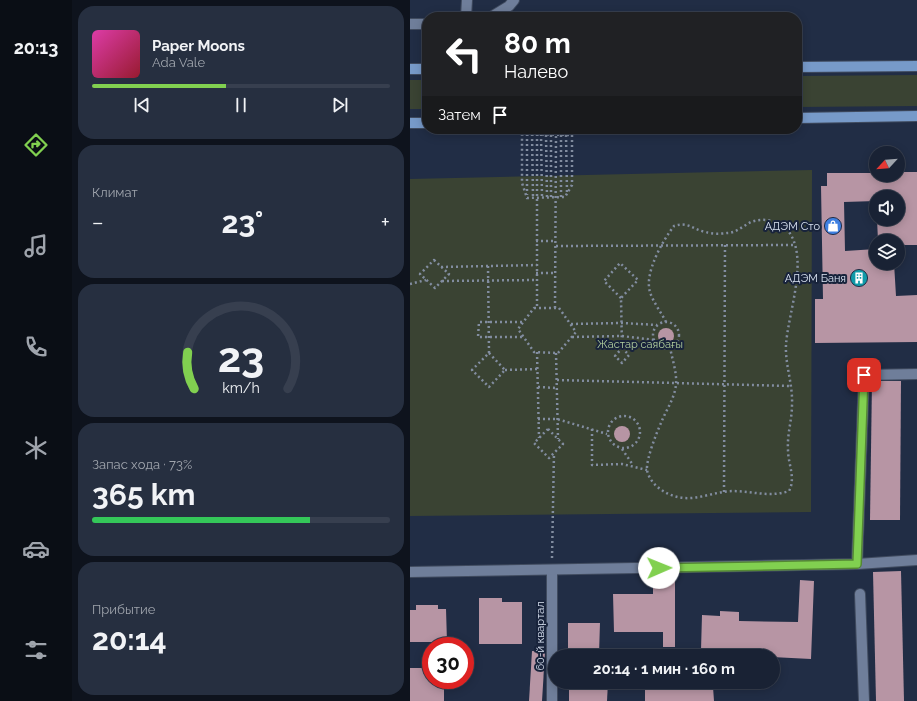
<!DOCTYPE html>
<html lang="ru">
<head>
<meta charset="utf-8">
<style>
  :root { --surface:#192234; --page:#262f40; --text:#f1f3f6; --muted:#9fa4ac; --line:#373f4f; --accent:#81d050 }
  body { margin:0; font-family:Raleway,sans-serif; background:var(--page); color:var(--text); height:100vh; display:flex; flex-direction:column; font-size:15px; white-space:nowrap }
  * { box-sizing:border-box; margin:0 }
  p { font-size:13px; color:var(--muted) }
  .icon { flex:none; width:22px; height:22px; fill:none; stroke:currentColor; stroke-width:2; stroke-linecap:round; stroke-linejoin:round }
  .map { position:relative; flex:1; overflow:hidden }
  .drawer { display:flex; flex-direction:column; gap:6px; padding:6px; background:#0e131d; width:338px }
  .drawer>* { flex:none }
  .hud { position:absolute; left:12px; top:12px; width:380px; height:122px; border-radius:16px; box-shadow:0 2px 10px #0003,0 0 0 1px var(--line); background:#202124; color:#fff; overflow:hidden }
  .needle { width:26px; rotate:244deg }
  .tools { position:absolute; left:459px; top:146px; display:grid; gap:8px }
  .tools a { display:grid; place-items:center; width:36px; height:36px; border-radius:50%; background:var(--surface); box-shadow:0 2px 10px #0003,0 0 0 1px var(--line); font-size:20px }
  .speed { position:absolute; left:12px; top:637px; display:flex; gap:8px; font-size:20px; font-weight:700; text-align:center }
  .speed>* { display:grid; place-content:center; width:52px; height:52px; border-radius:50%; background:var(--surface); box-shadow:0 2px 10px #0003,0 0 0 1px var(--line); line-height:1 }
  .speed .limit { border:6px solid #d22; background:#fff; color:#111 }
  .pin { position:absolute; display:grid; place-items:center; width:34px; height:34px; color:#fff; margin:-17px; border-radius:8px; box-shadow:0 2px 6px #0006 }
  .me { position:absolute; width:44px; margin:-22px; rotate:89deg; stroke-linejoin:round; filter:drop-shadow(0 0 3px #0008) }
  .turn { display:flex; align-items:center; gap:14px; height:84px; padding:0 16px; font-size:18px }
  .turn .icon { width:52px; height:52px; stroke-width:2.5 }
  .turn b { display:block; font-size:28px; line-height:34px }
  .then { display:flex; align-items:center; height:38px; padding:0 16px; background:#0003; gap:8px; font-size:15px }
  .big { font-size:30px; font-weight:700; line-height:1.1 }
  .drawer .tile { flex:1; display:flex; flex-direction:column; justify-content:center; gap:6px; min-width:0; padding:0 14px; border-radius:16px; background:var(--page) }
  .drawer .dial { align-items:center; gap:0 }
  .dial svg { height:104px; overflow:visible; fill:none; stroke:var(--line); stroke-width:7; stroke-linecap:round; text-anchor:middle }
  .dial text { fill:var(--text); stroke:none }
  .song { display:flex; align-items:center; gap:12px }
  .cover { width:48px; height:48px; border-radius:6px; background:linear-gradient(135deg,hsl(320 70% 55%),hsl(350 70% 35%)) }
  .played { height:4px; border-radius:2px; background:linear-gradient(90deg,var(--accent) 45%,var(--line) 45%) }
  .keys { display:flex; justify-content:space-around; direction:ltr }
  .heat { display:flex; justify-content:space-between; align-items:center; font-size:22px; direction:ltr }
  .charge { height:6px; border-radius:3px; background:linear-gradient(90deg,#34c759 73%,var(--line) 0) }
  .trip { position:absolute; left:138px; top:649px; width:232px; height:40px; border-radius:20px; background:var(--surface); box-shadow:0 2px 10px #0003,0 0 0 1px var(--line); font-weight:700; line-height:40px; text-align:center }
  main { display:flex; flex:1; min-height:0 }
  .tab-bar { display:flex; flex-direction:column; width:72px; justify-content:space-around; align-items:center; background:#0a0e15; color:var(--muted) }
  .tab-bar .icon { width:28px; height:28px }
  .tab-bar .selected { color:var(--accent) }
  .tab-bar b { font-size:18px; color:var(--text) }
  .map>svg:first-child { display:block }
</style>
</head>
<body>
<main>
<nav class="tab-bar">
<b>20:13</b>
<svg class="icon selected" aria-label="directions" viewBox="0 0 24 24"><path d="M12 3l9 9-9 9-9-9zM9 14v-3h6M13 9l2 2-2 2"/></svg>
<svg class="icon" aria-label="music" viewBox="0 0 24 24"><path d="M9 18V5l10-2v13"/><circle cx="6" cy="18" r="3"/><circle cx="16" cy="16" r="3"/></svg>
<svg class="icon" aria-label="phone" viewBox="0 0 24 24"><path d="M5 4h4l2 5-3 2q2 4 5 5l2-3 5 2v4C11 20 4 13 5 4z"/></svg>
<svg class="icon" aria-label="climate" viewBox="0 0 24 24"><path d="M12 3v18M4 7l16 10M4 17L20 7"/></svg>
<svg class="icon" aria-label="car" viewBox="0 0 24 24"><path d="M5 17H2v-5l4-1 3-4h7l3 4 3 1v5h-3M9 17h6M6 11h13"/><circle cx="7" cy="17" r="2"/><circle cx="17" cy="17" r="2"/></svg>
<svg class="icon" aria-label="filters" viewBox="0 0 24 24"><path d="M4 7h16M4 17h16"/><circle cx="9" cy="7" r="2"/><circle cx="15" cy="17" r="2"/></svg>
</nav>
<section class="drawer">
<div class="tile">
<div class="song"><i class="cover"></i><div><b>Paper Moons</b><p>Ada Vale</p></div></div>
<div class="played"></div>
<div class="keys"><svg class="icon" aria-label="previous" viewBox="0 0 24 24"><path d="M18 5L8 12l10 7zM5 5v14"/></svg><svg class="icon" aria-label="pause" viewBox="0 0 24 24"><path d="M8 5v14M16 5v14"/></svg><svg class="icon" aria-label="next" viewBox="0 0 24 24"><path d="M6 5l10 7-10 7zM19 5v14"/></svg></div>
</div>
<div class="tile"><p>Климат</p>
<div class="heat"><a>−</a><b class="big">23°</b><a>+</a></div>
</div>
<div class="tile dial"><svg viewBox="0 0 100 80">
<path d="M14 69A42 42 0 1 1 86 69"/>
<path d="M14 69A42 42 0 0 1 9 41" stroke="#81d050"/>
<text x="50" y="56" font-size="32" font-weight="700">23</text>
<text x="50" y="72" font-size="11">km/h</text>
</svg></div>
<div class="tile"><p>Запас хода · 73%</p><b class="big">365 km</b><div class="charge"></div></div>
<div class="tile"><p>Прибытие</p><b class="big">20:14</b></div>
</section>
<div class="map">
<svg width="507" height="701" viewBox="0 0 507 701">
  <rect width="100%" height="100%" fill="#212d45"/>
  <g fill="#3a4333">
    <polygon points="507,75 507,106 387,107 387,76"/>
    <rect x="0" y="80" width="17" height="29"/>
    <polygon points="402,170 401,512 0,516 0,179"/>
  </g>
  <g fill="#b795a4">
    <polygon points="492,172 507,172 507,245 488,245 488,241 468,241 467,219 488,219 488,197 466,197 466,201 434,202 435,251 466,249 466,263 484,263 486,296 507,295 507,342 405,343 405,299 413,299 411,186 417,186 417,173 466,173 466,175 492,175"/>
    <circle cx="256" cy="336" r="8"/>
    <polygon points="462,381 491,381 490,520 460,520"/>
    <circle cx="212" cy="434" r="8"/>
    <polygon points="491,571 494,701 466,701 463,572"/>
    <polygon points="243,580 265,580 265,647 253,647 253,632 204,632 203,594 243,594"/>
    <polygon points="390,580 404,581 401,659 344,656 344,651 291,650 292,615 310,616 310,611 329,612 329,621 388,622"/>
    <polygon points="69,598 92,598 92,602 112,602 112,644 69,644"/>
    <polygon points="6,605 28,605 28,609 36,609 37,642 0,642 0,610 6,610"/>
    <polygon points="158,623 190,623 189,654 158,654"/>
    <polygon points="122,651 135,652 132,701 119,701"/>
    <polygon points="0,668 21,668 21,680 34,680 34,701 0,701"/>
    <polygon points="159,682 198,682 197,701 159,701"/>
    <polygon points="303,687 304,701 235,701 235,689 265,689 265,688"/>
  </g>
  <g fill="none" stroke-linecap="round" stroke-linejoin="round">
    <g stroke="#404b5f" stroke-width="12">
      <g id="minor">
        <polyline points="56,17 57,0"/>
        <polyline points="81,17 99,6 104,0"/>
        <polyline points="0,24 17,24"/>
        <polyline points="447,564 454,375 507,374"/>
        <polyline points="142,570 142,701"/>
        <polyline points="0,572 447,564 507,560"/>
        <polyline points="450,594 454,701"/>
      </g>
    </g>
    <g stroke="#404b5f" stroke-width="12">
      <g id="major">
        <polyline points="387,67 507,66"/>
        <polyline points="0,69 17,69"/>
        <polyline points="387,118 507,116"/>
        <polyline points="0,123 17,123"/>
      </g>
    </g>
    <g stroke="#828da0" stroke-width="2.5" stroke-dasharray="2 3" stroke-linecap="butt">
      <polygon points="112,134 162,135 162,185 155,197 117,198 112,183"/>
      <polyline points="117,134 117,195"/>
      <polyline points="122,134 123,198"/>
      <polyline points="127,134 127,308"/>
      <polyline points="131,134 132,198"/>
      <polyline points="136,135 137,198"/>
      <polyline points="141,135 141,197"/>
      <polyline points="156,135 157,193"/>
      <polyline points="151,197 151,135"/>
      <polyline points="126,241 146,241"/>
      <polyline points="146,246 385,245"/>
      <polygon points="24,260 39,274 25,288 10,274"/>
      <polyline points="78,266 79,353"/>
      <polyline points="31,267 127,265"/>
      <polyline points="126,273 146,273"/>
      <polyline points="32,281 126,280"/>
      <polyline points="0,284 16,280"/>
      <polyline points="211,298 194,281 210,263 228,280 211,298 212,348"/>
      <polygon points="124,308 149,308 166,332 148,353 124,352 108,329"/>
      <polyline points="145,308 146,135"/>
      <polyline points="112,322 69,322 68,337 113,337"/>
      <path d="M256,322C251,312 243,302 240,292C234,273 253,240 264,226C278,221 283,230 296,232C301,234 311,234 317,233C326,233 333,226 341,222C355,217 371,221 379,232C399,260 378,313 376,345C375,365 383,384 382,405C382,420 377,434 378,450C378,464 386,478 379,491C356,499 335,488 313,492C300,494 287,499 274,498C259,497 240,486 237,470C236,460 246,434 251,423C256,410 265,398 266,384C267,372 262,359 260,347"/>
      <circle cx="256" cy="335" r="13"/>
      <polyline points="161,324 212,323 247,325"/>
      <polyline points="162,337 212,336 244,340"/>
      <polygon points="212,348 219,355 212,363 205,356"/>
      <polyline points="127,352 129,438"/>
      <polygon points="79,353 95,370 79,387 62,370"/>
      <polyline points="146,353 148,439"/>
      <polyline points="95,370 128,369"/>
      <polyline points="147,380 381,386"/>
      <polyline points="128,387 147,388"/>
      <circle cx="214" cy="432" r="16"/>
      <polyline points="128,419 147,419 197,434"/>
      <polygon points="138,429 153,444 139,458 124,443"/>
      <polyline points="182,429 182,465 212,464 237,470"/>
      <polyline points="212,449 223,465"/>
      <polyline points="314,492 315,245"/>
      <polyline points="142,558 144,453"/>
    </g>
    <use href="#minor" stroke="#6f7e9a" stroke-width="10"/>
    <use href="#major" stroke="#779ac9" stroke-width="10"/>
  </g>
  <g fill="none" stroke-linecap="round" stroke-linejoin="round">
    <g stroke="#548734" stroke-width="10">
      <polyline id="route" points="249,568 447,564 454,375"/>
    </g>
    <use href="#route" stroke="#81d050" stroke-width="7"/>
  </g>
  <defs>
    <g id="shop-disc" transform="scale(0.9)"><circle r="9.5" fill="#3f7fe0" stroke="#18233b"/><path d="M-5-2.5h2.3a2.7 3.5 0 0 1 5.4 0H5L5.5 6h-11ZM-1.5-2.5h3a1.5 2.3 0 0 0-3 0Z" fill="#fff"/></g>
    <g id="building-disc" transform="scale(0.9)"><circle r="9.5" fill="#0f9aa8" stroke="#18233b"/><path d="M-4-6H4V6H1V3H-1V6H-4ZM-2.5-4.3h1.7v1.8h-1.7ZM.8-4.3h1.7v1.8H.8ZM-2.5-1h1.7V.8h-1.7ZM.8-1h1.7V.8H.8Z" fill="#fff"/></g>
  </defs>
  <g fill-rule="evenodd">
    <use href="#shop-disc" x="423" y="226"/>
    <use href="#building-disc" x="449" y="278"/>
  </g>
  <g text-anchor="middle" stroke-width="4" stroke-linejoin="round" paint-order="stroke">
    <g font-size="11" fill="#dae3f2" stroke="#18233b" text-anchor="end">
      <text x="410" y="230">АДЭМ Сто</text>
      <text x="436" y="282">АДЭМ Баня</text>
    </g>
    <g font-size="11" fill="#b3d09e" stroke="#18233b">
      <text x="230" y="348">Жастар саябағы</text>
    </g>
    <g font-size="11" fill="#dae3f2" stroke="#18233b">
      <text transform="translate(130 636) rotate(-90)" y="4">60-й квартал</text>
    </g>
  </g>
</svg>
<div class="tools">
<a><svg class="needle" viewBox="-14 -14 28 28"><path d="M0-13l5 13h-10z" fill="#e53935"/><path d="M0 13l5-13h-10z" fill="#9fa4ac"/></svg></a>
<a><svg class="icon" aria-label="sound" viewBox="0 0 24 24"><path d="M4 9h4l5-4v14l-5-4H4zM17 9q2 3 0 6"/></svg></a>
<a><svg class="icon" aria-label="layers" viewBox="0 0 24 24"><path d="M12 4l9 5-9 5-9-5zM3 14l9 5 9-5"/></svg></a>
</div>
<div class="speed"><div class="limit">30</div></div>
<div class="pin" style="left:454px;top:375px;background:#d93025"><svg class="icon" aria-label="arrive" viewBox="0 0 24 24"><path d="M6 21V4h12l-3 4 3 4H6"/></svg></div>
<svg class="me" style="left:249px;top:568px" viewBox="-20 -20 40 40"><circle r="19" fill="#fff"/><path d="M0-13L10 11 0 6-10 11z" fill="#81d050"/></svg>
<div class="trip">20:14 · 1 мин · 160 m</div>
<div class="hud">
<div class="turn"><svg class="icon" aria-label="left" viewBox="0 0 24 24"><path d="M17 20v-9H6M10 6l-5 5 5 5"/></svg><div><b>80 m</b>Налево</div></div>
<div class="then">Затем<svg class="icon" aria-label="arrive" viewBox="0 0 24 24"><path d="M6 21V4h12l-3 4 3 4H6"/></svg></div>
</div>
</div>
</main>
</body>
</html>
